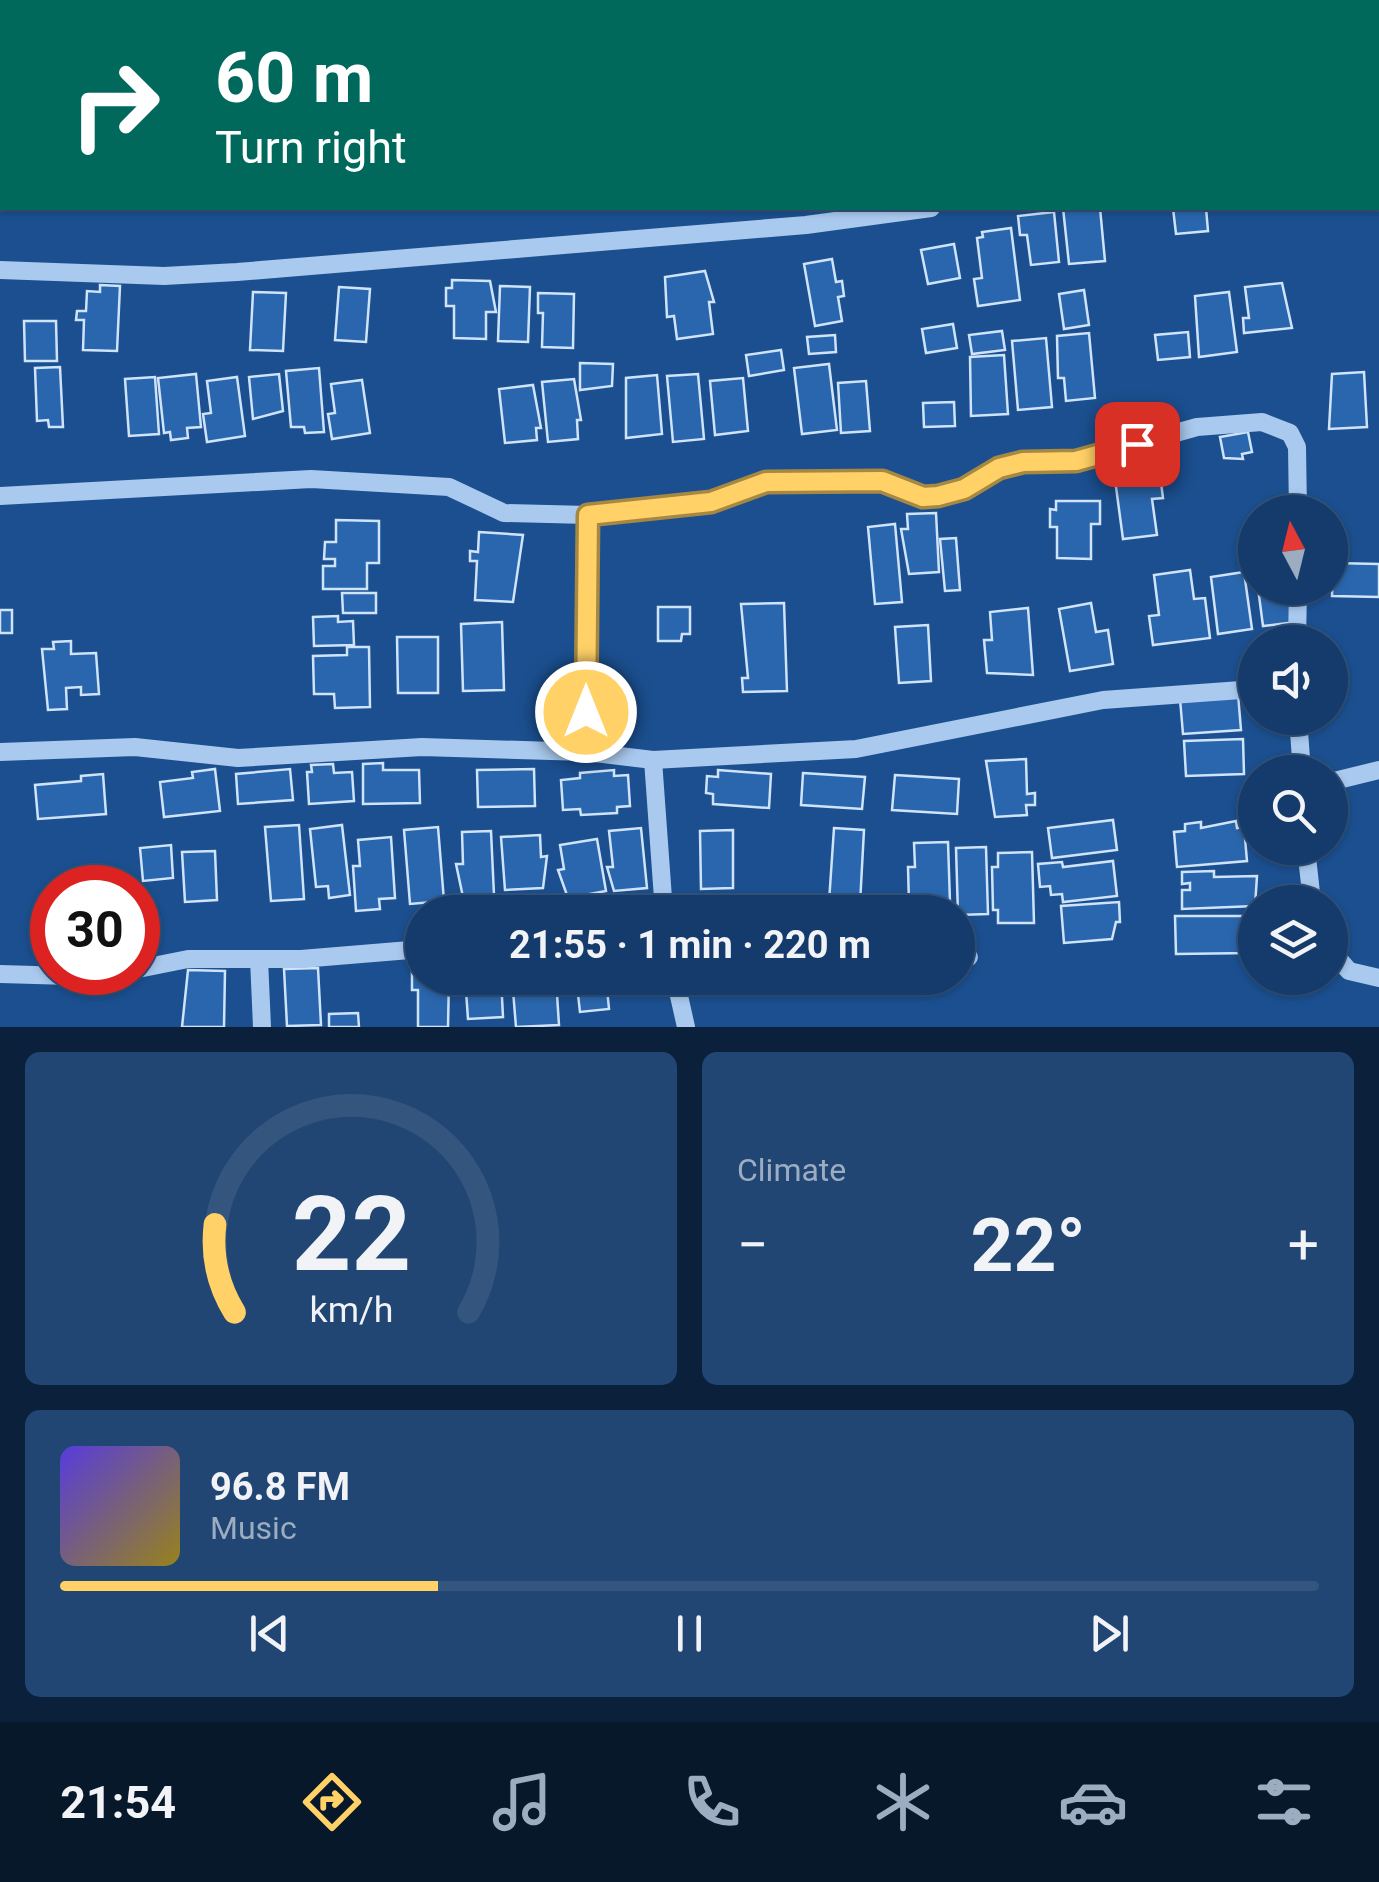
<!DOCTYPE html>
<html lang="en">
<head>
<meta charset="utf-8">
<style>
  :root { --surface:#143b6b; --page:#214673; --text:#f1f3f6; --muted:#9dadc1; --line:#33557e; --accent:#ffd166 }
  body { margin:0; font-family:Roboto,sans-serif; background:var(--page); color:var(--text); height:100vh; display:flex; flex-direction:column; font-size:38px; white-space:nowrap }
  * { box-sizing:border-box; margin:0 }
  p { font-size:32px; color:var(--muted) }
  .icon { flex:none; width:55px; height:55px; fill:none; stroke:currentColor; stroke-width:2; stroke-linecap:round; stroke-linejoin:round }
  .map { position:relative; height:1027px; overflow:hidden }
  .sheet { display:flex; flex-direction:column; gap:25px; padding:25px; background:#0b203b; flex:1 }
  .sheet>* { flex:none }
  .banner { position:absolute; left:0px; top:0px; width:1380px; height:210px; box-shadow:0 2px 8px #0004,0 0 0 2px var(--line); background:#00695c; color:#fff; overflow:hidden }
  .needle { width:65px; rotate:353deg }
  .controls { position:absolute; left:1238px; top:495px; display:grid; gap:20px }
  .controls a { display:grid; place-items:center; width:110px; height:110px; border-radius:50%; background:var(--surface); box-shadow:0 2px 8px #0004,0 0 0 2px var(--line); font-size:50px }
  .speed { position:absolute; left:30px; top:865px; display:flex; gap:20px; font-size:50px; font-weight:700; text-align:center }
  .speed>* { display:grid; place-content:center; width:130px; height:130px; border-radius:50%; background:var(--surface); box-shadow:0 2px 8px #0004,0 0 0 2px var(--line); line-height:1 }
  .speed .limit { border:15px solid #d22; background:#fff; color:#111 }
  .pin { position:absolute; display:grid; place-items:center; width:85px; height:85px; color:#fff; margin:-42px; border-radius:20px; box-shadow:0 5px 15px #0006 }
  .me { position:absolute; width:110px; margin:-55px; rotate:0deg; stroke-linejoin:round; filter:drop-shadow(0 0 8px #0008) }
  .turn { display:flex; align-items:center; gap:35px; height:210px; padding:0 50px; font-size:45px }
  .turn .icon { width:130px; height:130px; stroke-width:2.5 }
  .turn b { display:block; font-size:70px; line-height:85px }
  .big { font-size:75px; font-weight:700; line-height:1.1 }
  .sheet .card { flex:1; display:flex; flex-direction:column; justify-content:center; gap:15px; min-width:0; padding:0 35px; border-radius:15px; background:var(--page) }
  .sheet .dial { align-items:center; gap:0 }
  .dial svg { height:260px; overflow:visible; fill:none; stroke:var(--line); stroke-width:7; stroke-linecap:round; text-anchor:middle }
  .dial text { fill:var(--text); stroke:none }
  .song { display:flex; align-items:center; gap:30px }
  .cover { width:120px; height:120px; border-radius:15px; background:linear-gradient(135deg,hsl(250 70% 55%),hsl(50 70% 35%)) }
  .played { height:10px; border-radius:5px; background:linear-gradient(90deg,var(--accent) 30%,var(--line) 30%) }
  .keys { display:flex; justify-content:space-around; direction:ltr }
  .heat { display:flex; justify-content:space-between; align-items:center; font-size:55px; direction:ltr }
  .sheet .tiles { flex:1; display:grid; gap:25px; grid-template-columns:1fr 1fr }
  .card:last-child { grid-column:span 2 }
  .trip { position:absolute; left:405px; top:895px; width:570px; height:100px; border-radius:50px; background:var(--surface); box-shadow:0 2px 8px #0004,0 0 0 2px var(--line); font-weight:700; line-height:100px; text-align:center }
  .tabs { display:flex; height:160px; justify-content:space-around; align-items:center; background:#08182b; color:var(--muted) }
  .tabs .icon { width:70px; height:70px }
  .tabs .current { color:var(--accent) }
  .tabs b { font-size:45px; color:var(--text) }
  .map>svg:first-child { display:block }
</style>
</head>
<body>
<div class="map">
<svg width="1379" height="1027" viewBox="0 0 1379 1027">
  <rect width="100%" height="100%" fill="#1b4f8f"/>
  <g fill="#2a66ad" stroke="#cfe3fa" stroke-width="2.5">
    <polygon points="1063,208 1100,208 1105,261 1069,264"/>
    <polygon points="1173,208 1206,208 1208,231 1176,234"/>
    <polygon points="1054,212 1059,262 1031,265 1027,235 1020,235 1018,216"/>
    <polygon points="1011,228 1020,300 978,306 974,279 982,278 977,238 983,237 982,232"/>
    <polygon points="954,244 960,278 928,284 921,250"/>
    <polygon points="832,259 836,282 842,281 844,296 838,297 842,321 815,326 804,264"/>
    <polygon points="705,271 714,302 709,302 713,334 677,339 674,316 667,317 665,277"/>
    <polygon points="452,280 490,281 496,312 486,312 486,339 454,338 454,306 446,306 446,288 452,288"/>
    <polygon points="1282,283 1292,328 1244,333 1243,318 1249,318 1245,287"/>
    <polygon points="100,285 120,286 117,351 83,350 84,320 76,320 77,311 86,311 87,291 100,292"/>
    <polygon points="500,286 530,287 528,342 498,341"/>
    <polygon points="339,287 370,289 366,342 335,340"/>
    <polygon points="1084,290 1089,325 1064,329 1059,294"/>
    <polygon points="253,292 286,293 283,351 250,350"/>
    <polygon points="1229,292 1237,352 1199,357 1195,296"/>
    <polygon points="538,293 574,294 573,348 542,347 543,313 538,313"/>
    <polygon points="24,321 56,321 57,361 25,361"/>
    <polygon points="953,324 957,348 926,353 922,329"/>
    <polygon points="1002,331 1005,350 972,354 969,335"/>
    <polygon points="1188,332 1190,357 1158,360 1155,335"/>
    <polygon points="1089,333 1095,398 1066,401 1064,378 1058,378 1057,336"/>
    <polygon points="835,335 836,352 809,354 807,337"/>
    <polygon points="1046,338 1052,407 1018,410 1012,341"/>
    <polygon points="781,350 784,370 749,376 746,355"/>
    <polygon points="1004,355 1008,414 971,416 970,357"/>
    <polygon points="580,363 613,364 612,386 580,390"/>
    <polygon points="829,364 837,430 802,434 794,368"/>
    <polygon points="60,367 63,427 49,427 48,420 37,421 35,368"/>
    <polygon points="319,368 324,432 305,433 304,427 291,427 286,371"/>
    <polygon points="1364,372 1367,427 1329,429 1332,374"/>
    <polygon points="196,374 201,427 187,428 188,438 171,440 170,432 164,433 158,378"/>
    <polygon points="279,374 283,411 253,419 249,377"/>
    <polygon points="698,374 704,439 673,442 667,376"/>
    <polygon points="657,375 662,434 626,438 626,378"/>
    <polygon points="155,377 159,434 129,436 125,379"/>
    <polygon points="237,377 245,436 207,442 203,414 211,413 207,381"/>
    <polygon points="743,378 748,431 715,435 710,381"/>
    <polygon points="574,379 581,420 577,420 578,439 548,442 542,382"/>
    <polygon points="362,380 370,433 332,439 328,414 335,413 331,384"/>
    <polygon points="866,381 870,431 841,433 838,383"/>
    <polygon points="533,385 541,428 536,428 537,440 505,443 499,389"/>
    <polygon points="954,402 955,426 924,427 923,403"/>
    <polygon points="1248,432 1252,452 1242,454 1243,459 1224,458 1220,437"/>
    <polygon points="1159,467 1163,498 1152,499 1157,535 1123,539 1114,472"/>
    <polygon points="1056,501 1100,501 1100,524 1091,524 1091,559 1057,558 1057,527 1050,527 1050,509 1056,510"/>
    <polygon points="936,513 939,572 909,574 901,529 908,529 907,514"/>
    <polygon points="336,520 379,521 379,563 367,563 367,589 323,589 323,566 335,566 335,559 324,559 325,542 336,542"/>
    <polygon points="895,524 902,602 875,604 868,527"/>
    <polygon points="479,532 523,535 513,602 475,600 477,561 470,561 470,551 478,552"/>
    <polygon points="956,538 960,590 945,591 940,539"/>
    <polygon points="1333,563 1379,564 1379,597 1332,596"/>
    <polygon points="1190,570 1194,599 1205,598 1210,638 1153,645 1149,616 1159,615 1154,575"/>
    <polygon points="1244,572 1252,629 1218,634 1211,577"/>
    <polygon points="1258,588 1292,588 1296,622 1263,626"/>
    <polygon points="342,593 376,593 376,613 343,613"/>
    <polygon points="784,603 787,691 743,692 742,678 748,678 741,604"/>
    <polygon points="1091,603 1096,632 1108,630 1113,664 1070,671 1059,609"/>
    <polygon points="658,607 690,607 690,634 682,634 681,641 658,641"/>
    <polygon points="1028,608 1033,675 987,673 984,640 992,640 990,612"/>
    <rect x="0" y="610" width="12" height="23"/>
    <polygon points="338,616 338,622 353,621 354,645 314,646 313,617"/>
    <polygon points="502,622 504,690 463,691 461,624"/>
    <polygon points="928,625 931,681 899,683 895,627"/>
    <polygon points="397,637 438,637 438,693 398,693"/>
    <polygon points="71,641 71,654 96,653 99,694 81,695 81,687 66,688 67,709 48,710 42,649 54,649 53,642"/>
    <polygon points="347,647 369,647 370,707 335,708 334,694 314,694 313,656 347,655"/>
    <polygon points="1238,694 1241,730 1183,734 1180,699"/>
    <polygon points="1243,739 1244,774 1186,776 1184,741"/>
    <polygon points="1026,759 1027,794 1035,793 1035,805 1026,805 1027,815 995,817 986,761"/>
    <polygon points="383,763 383,770 419,770 420,803 363,804 363,764"/>
    <polygon points="333,764 334,773 352,772 354,801 309,804 307,772 312,772 311,765"/>
    <polygon points="215,769 220,811 164,817 160,782 193,778 192,772"/>
    <polygon points="290,769 293,800 238,804 236,774"/>
    <polygon points="534,769 535,806 478,807 477,770"/>
    <polygon points="614,770 614,776 628,775 630,806 617,807 617,813 581,815 580,809 563,810 561,780 580,778 580,773"/>
    <polygon points="718,770 771,774 769,808 713,804 713,794 706,793 707,776 718,777"/>
    <polygon points="803,773 865,777 862,809 801,805"/>
    <polygon points="103,774 106,814 38,819 35,785 81,781 81,776"/>
    <polygon points="895,775 959,779 957,814 892,810"/>
    <polygon points="1113,820 1117,850 1052,858 1048,828"/>
    <polygon points="1236,821 1237,828 1244,827 1247,861 1177,867 1174,832 1185,831 1185,824 1201,822 1201,828"/>
    <polygon points="299,825 304,899 271,901 265,827"/>
    <polygon points="342,825 350,895 329,898 328,886 316,887 310,829"/>
    <polygon points="438,827 444,901 410,904 404,830"/>
    <polygon points="641,828 647,888 614,891 607,867 613,867 609,831"/>
    <polygon points="834,828 864,830 860,904 829,902"/>
    <polygon points="733,830 733,888 701,889 700,831"/>
    <polygon points="491,831 494,895 463,897 456,864 463,864 462,832"/>
    <polygon points="540,835 541,857 547,856 543,888 505,890 501,837"/>
    <polygon points="391,837 395,898 379,899 380,909 356,911 353,866 360,866 358,840"/>
    <polygon points="597,839 606,891 568,898 558,870 564,869 560,845"/>
    <polygon points="948,842 950,902 909,904 908,867 915,867 914,843"/>
    <polygon points="171,845 173,878 143,881 140,848"/>
    <polygon points="986,847 988,914 958,915 956,848"/>
    <rect x="1269" y="848" width="31" height="3"/>
    <polygon points="215,851 217,900 185,902 182,852"/>
    <polygon points="1032,852 1034,923 998,923 998,910 993,910 992,867 998,867 998,853"/>
    <polygon points="1113,861 1117,896 1063,902 1062,894 1051,895 1050,886 1040,887 1038,864 1062,862 1063,867"/>
    <polygon points="1214,871 1214,877 1257,876 1255,906 1182,909 1182,890 1190,890 1190,883 1182,884 1182,872"/>
    <polygon points="1119,902 1120,922 1116,922 1112,939 1064,943 1061,906"/>
    <polygon points="1175,916 1251,916 1251,953 1176,954"/>
    <polygon points="318,968 321,1025 287,1026 284,969"/>
    <polygon points="412,969 422,969 422,978 449,978 448,1027 418,1027 418,990 412,990"/>
    <polygon points="188,970 225,971 224,1027 182,1027"/>
    <polygon points="458,978 501,978 503,1017 468,1019 466,991 458,991"/>
    <polygon points="512,978 548,978 549,995 557,994 559,1025 516,1027"/>
    <polygon points="606,978 609,1009 580,1012 577,986 570,987 569,980"/>
    <polygon points="358,1013 359,1027 329,1027 329,1014"/>
  </g>
  <g fill="none" stroke-linecap="round" stroke-linejoin="round">
    <g stroke="#a9c9ee" stroke-width="18">
      <polyline points="1378,129 1379,129"/>
      <polyline points="0,270 164,276 237,272 806,225 931,208"/>
      <polyline points="0,496 311,479 449,487 504,513 588,515 711,502 766,482 836,479 882,481 923,497 965,489 999,468 1023,462 1076,461 1197,427 1262,422 1290,433 1297,447 1298,512"/>
      <polyline points="1297,642 1298,588"/>
      <polyline points="1298,718 1302,772"/>
      <polyline points="0,752 135,747 238,758 422,747 586,752 653,760 856,749 1103,700 1255,689"/>
      <polyline points="586,752 588,515"/>
      <polyline points="653,760 664,912"/>
      <polyline points="1330,782 1379,770"/>
      <polyline points="1306,848 1312,902"/>
      <polyline points="1330,949 1349,971 1379,978"/>
      <polyline points="958,956 969,957"/>
      <polyline points="259,959 262,1027"/>
      <polyline points="138,969 188,959 301,959 422,949"/>
      <polyline points="0,974 104,977 124,972"/>
      <polyline points="675,978 686,1027"/>
    </g>
  </g>
  <g fill="none" stroke-linecap="round" stroke-linejoin="round">
    <g stroke="#a68842" stroke-width="25">
      <polyline id="route" points="586,712 588,515 711,502 766,482 882,481 923,497 938,496 964,489 999,468 1023,462 1076,461 1137,444"/>
    </g>
    <use href="#route" stroke="#ffd166" stroke-width="18"/>
  </g>
</svg>
<div class="controls">
<a><svg class="needle" viewBox="-14 -14 28 28"><path d="M0-13l5 13h-10z" fill="#e53935"/><path d="M0 13l5-13h-10z" fill="#9dadc1"/></svg></a>
<a><svg class="icon" aria-label="sound" viewBox="0 0 24 24"><path d="M4 9h4l5-4v14l-5-4H4zM17 9q2 3 0 6"/></svg></a>
<a><svg class="icon" aria-label="search" viewBox="0 0 24 24"><circle cx="10" cy="10" r="6"/><path d="M15 15l6 6"/></svg></a>
<a><svg class="icon" aria-label="layers" viewBox="0 0 24 24"><path d="M12 4l9 5-9 5-9-5zM3 14l9 5 9-5"/></svg></a>
</div>
<div class="speed"><div class="limit">30</div></div>
<div class="pin" style="left:1137px;top:444px;background:#d93025"><svg class="icon" aria-label="arrive" viewBox="0 0 24 24"><path d="M6 21V4h12l-3 4 3 4H6"/></svg></div>
<svg class="me" style="left:586px;top:712px" viewBox="-20 -20 40 40"><circle r="17" fill="#ffd166" stroke="#fff" stroke-width="3"/><path d="M0-11L8 9 0 5-8 9z" fill="#fff"/></svg>
<div class="trip">21:55 · 1 min · 220 m</div>
<div class="banner">
<div class="turn"><svg class="icon" aria-label="right" viewBox="0 0 24 24"><path d="M7 20v-9h11M14 6l5 5-5 5"/></svg><div><b>60 m</b>Turn right</div></div>
</div>
</div>
<section class="sheet">
<div class="tiles">
<div class="card dial"><svg viewBox="0 0 100 80">
<path d="M14 69A42 42 0 1 1 86 69"/>
<path d="M14 69A42 42 0 0 1 8 42" stroke="#ffd166"/>
<text x="50" y="56" font-size="32" font-weight="700">22</text>
<text x="50" y="72" font-size="11">km/h</text>
</svg></div>
<div class="card"><p>Climate</p>
<div class="heat"><a>−</a><b class="big">22°</b><a>+</a></div>
</div>
<div class="card">
<div class="song"><i class="cover"></i><div><b>96.8 FM</b><p>Music</p></div></div>
<div class="played"></div>
<div class="keys"><svg class="icon" aria-label="previous" viewBox="0 0 24 24"><path d="M18 5L8 12l10 7zM5 5v14"/></svg><svg class="icon" aria-label="pause" viewBox="0 0 24 24"><path d="M8 5v14M16 5v14"/></svg><svg class="icon" aria-label="next" viewBox="0 0 24 24"><path d="M6 5l10 7-10 7zM19 5v14"/></svg></div>
</div>
</div>
</section>
<nav class="tabs">
<b>21:54</b>
<svg class="icon current" aria-label="directions" viewBox="0 0 24 24"><path d="M12 3l9 9-9 9-9-9zM9 14v-3h6M13 9l2 2-2 2"/></svg>
<svg class="icon" aria-label="music" viewBox="0 0 24 24"><path d="M9 18V5l10-2v13"/><circle cx="6" cy="18" r="3"/><circle cx="16" cy="16" r="3"/></svg>
<svg class="icon" aria-label="phone" viewBox="0 0 24 24"><path d="M5 4h4l2 5-3 2q2 4 5 5l2-3 5 2v4C11 20 4 13 5 4z"/></svg>
<svg class="icon" aria-label="climate" viewBox="0 0 24 24"><path d="M12 3v18M4 7l16 10M4 17L20 7"/></svg>
<svg class="icon" aria-label="car" viewBox="0 0 24 24"><path d="M5 17H2v-5l4-1 3-4h7l3 4 3 1v5h-3M9 17h6M6 11h13"/><circle cx="7" cy="17" r="2"/><circle cx="17" cy="17" r="2"/></svg>
<svg class="icon" aria-label="filters" viewBox="0 0 24 24"><path d="M4 7h16M4 17h16"/><circle cx="9" cy="7" r="2"/><circle cx="15" cy="17" r="2"/></svg>
</nav>
</body>
</html>
